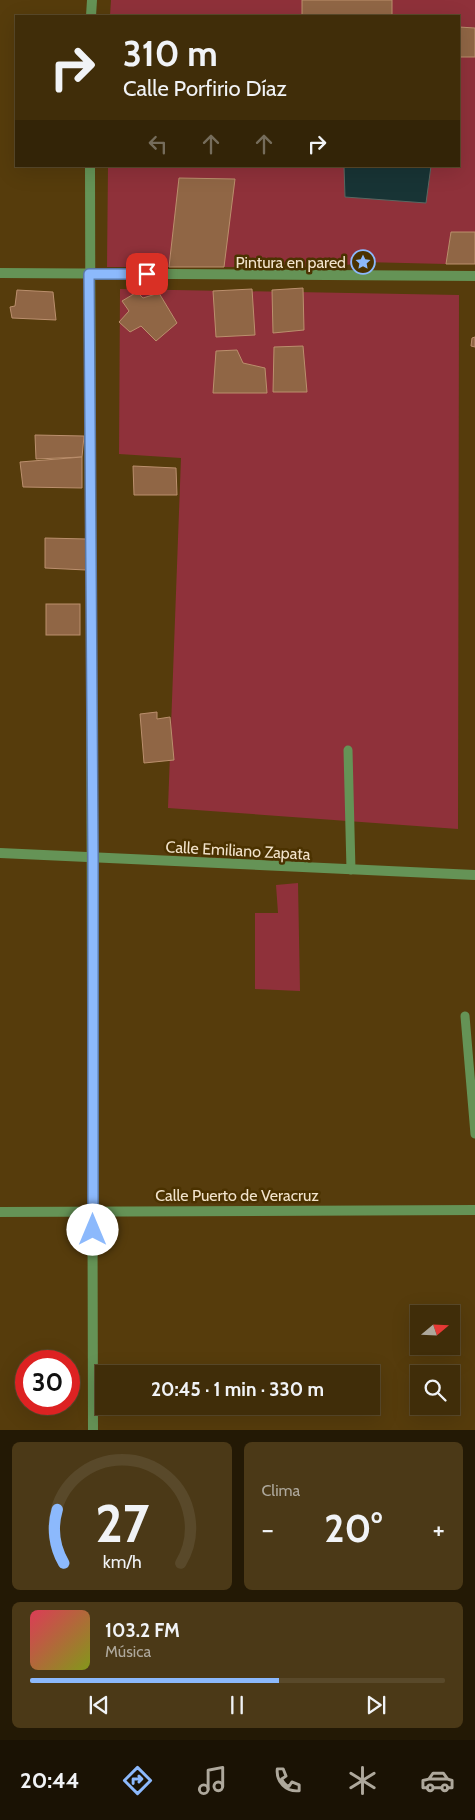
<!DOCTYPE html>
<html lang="es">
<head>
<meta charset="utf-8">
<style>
  :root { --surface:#402d09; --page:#4b3917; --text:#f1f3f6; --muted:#aea89c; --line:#59492a; --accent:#8cb9fc }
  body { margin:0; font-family:Cabin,sans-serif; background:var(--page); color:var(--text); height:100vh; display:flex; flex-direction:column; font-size:19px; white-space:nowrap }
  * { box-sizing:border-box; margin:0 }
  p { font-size:16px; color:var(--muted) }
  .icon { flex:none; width:28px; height:28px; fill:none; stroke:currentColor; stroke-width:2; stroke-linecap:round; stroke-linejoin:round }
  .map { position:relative; height:1430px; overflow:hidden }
  .side { display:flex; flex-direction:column; gap:12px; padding:12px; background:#231905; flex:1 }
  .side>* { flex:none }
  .top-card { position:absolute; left:15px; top:15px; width:445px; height:152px; border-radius:0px; box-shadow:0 5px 20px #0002,0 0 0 1px var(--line); background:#402d09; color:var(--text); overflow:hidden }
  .needle { width:32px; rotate:71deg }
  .controls { position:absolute; left:410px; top:1305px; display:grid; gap:10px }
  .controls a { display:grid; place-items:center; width:50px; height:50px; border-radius:0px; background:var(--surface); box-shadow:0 5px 20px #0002,0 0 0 1px var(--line); font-size:25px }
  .speed { position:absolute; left:15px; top:1350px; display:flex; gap:10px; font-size:25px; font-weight:700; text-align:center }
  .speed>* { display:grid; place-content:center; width:65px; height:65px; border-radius:50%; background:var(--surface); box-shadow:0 5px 20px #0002,0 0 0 1px var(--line); line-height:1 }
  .speed .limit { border:8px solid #d22; background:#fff; color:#111 }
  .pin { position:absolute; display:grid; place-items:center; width:42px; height:42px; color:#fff; margin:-21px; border-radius:10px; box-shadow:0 2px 8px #0006 }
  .me { position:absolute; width:55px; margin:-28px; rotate:0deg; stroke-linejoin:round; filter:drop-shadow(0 0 4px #0008) }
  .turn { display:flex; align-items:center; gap:18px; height:105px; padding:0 25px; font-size:22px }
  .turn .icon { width:65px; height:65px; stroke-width:2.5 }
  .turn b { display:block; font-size:35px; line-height:42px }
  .lanes { display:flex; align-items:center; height:48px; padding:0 25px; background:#0003; justify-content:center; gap:25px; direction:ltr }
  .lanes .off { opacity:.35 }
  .big { font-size:38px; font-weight:700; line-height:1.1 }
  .side .card { flex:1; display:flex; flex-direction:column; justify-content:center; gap:8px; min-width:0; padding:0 18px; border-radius:8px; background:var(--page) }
  .side .dial { align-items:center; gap:0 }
  .dial svg { height:130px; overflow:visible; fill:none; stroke:var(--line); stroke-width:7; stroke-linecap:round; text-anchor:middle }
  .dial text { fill:var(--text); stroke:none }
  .song { display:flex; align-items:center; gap:15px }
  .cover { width:60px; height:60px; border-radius:8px; background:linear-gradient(135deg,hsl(350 70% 55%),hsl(70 70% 35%)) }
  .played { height:5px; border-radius:2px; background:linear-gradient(90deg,var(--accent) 60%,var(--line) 60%) }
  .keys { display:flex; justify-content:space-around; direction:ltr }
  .heat { display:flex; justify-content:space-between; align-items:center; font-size:28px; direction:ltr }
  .side .tiles { flex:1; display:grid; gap:12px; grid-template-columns:1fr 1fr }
  .card:last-child { grid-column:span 2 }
  .trip { position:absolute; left:95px; top:1365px; width:285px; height:50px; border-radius:0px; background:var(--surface); box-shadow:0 5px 20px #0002,0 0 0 1px var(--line); font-weight:700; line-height:50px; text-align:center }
  .tabs { display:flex; height:80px; justify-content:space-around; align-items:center; background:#1a1204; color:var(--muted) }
  .tabs .icon { width:35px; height:35px }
  .tabs .current { color:var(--accent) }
  .tabs b { font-size:22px; color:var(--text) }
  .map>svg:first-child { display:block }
</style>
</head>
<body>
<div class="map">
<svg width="475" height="1430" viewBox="0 0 475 1430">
  <rect width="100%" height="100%" fill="#563c0c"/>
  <g fill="#8f313a">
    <polygon points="111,0 475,0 475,232 451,232 446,264 363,262 336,267 107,267 108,166 459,166 459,16 110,16"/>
    <polygon points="120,289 459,295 458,829 168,808 181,458 119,454"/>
    <polygon points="298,883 300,991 255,989 255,913 278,913 276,885"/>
  </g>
  <polygon fill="#183435" stroke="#596862" points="344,166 431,166 426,203 345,197"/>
  <g fill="#906645" stroke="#bb8f6d">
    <rect x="302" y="0" width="90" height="16"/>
    <polygon points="459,27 475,28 475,57 459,57"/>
    <polygon points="179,178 235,179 224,267 169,267"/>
    <polygon points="451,232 475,232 475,264 446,264"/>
    <polygon points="303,288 304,330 273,333 272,290"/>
    <polygon points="252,289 255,335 216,337 213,291"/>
    <polygon points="17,290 53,292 56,320 12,318 10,307 15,306"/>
    <polygon points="137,292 143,298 159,293 177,323 156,341 141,326 130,332 119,322 129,311 122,301"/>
    <polygon points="475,337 475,347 471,346 472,338"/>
    <polygon points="303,346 307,392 273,392 274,347"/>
    <polygon points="237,350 243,363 265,368 267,393 213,393 216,351"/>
    <polygon points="35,435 84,436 82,457 36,459"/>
    <polygon points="82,457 82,488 23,487 20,462"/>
    <polygon points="133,466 176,468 177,495 134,495"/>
    <polygon points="45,538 87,539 86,570 45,568"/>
    <rect x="46" y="604" width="34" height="31"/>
    <polygon points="157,712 157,719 170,717 174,760 144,763 140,714"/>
  </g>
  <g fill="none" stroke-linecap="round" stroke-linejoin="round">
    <g stroke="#659356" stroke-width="9">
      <polyline points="348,750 351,870"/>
      <polyline points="465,1016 475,1134"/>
    </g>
    <g stroke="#659356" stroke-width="10">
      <polyline points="91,16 92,0"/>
      <polyline points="90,166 93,1430"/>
      <polyline points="0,273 475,276"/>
      <polyline points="0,853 475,875"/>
      <polyline points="0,1212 475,1210"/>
    </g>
  </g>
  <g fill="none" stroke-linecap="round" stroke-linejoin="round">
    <g stroke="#5b78a4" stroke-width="12">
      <polyline id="route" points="93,1230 93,858 89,274 147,274"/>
    </g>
    <use href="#route" stroke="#8cb9fc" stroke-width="9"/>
  </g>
  <defs>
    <g id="sight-ring" transform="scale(1.25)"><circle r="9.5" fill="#4b3200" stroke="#8cb9fc" stroke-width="1.5"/><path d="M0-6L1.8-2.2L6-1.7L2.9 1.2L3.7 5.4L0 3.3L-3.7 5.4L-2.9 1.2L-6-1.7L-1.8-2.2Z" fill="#8cb9fc"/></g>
  </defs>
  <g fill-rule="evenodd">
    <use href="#sight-ring" x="363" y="262"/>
  </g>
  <g text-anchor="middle" stroke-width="5" stroke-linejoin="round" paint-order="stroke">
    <g font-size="16" fill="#f2e3cb" stroke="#4b3200" text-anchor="end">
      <text x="346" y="268">Pintura en pared</text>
    </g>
    <g font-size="16" fill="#f2e3cb" stroke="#4b3200">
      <text transform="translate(238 850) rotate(3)" y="6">Calle Emiliano Zapata</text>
      <text x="237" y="1201">Calle Puerto de Veracruz</text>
    </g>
  </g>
</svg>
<div class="controls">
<a><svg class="needle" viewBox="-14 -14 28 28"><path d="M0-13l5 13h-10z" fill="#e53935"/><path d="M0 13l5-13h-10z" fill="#aea89c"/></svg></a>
<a><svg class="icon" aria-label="search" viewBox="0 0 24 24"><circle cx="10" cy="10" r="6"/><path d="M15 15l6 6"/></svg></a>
</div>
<div class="speed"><div class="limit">30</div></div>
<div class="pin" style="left:147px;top:274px;background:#d93025"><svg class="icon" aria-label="arrive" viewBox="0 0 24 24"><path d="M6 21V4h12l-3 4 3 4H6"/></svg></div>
<svg class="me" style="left:93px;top:1230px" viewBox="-20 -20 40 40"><circle r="19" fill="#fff"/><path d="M0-13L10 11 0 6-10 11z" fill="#8cb9fc"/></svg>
<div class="trip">20:45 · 1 min · 330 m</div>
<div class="top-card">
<div class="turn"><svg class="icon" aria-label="right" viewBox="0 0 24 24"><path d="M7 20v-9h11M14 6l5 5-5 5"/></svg><div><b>310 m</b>Calle Porfirio Díaz</div></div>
<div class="lanes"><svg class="icon off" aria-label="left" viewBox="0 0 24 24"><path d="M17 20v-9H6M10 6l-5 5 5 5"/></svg><svg class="icon off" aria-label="ahead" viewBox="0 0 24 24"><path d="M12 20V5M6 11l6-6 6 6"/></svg><svg class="icon off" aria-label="ahead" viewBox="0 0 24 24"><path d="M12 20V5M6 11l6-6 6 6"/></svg><svg class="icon" aria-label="right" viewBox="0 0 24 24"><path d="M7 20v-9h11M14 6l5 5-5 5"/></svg></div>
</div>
</div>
<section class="side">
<div class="tiles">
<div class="card dial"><svg viewBox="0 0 100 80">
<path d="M14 69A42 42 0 1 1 86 69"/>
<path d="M14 69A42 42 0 0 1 10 36" stroke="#8cb9fc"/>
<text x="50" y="56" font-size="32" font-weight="700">27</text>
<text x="50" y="72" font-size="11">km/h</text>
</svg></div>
<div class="card"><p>Clima</p>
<div class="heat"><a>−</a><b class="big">20°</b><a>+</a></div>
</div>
<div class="card">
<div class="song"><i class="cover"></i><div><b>103.2 FM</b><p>Música</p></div></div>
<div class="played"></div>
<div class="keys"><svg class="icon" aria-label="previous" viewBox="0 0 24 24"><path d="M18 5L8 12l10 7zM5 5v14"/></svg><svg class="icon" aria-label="pause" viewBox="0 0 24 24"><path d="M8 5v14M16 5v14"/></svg><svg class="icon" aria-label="next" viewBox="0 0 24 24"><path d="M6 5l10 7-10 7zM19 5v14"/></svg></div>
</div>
</div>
</section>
<nav class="tabs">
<b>20:44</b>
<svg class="icon current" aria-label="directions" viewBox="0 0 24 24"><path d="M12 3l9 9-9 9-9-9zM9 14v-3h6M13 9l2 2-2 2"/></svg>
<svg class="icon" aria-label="music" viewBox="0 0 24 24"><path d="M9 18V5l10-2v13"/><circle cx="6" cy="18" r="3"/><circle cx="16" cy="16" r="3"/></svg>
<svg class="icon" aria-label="phone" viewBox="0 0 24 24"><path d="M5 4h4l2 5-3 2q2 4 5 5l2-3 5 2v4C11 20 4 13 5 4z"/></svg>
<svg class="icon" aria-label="climate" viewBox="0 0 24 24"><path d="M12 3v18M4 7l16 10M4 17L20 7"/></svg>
<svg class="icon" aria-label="car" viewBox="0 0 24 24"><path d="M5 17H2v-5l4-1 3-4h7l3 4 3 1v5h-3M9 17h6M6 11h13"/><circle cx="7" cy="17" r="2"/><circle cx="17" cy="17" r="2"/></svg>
</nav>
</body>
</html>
